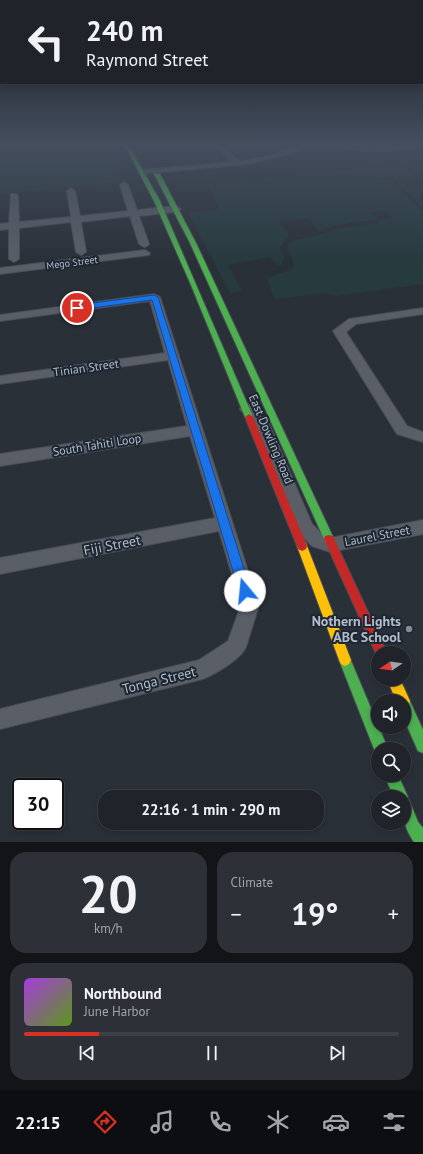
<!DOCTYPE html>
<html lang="en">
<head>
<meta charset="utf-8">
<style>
  :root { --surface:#20242a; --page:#2d3036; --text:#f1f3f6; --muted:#a2a4a8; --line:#3d4147; --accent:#d93025 }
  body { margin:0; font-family:"PT Sans",sans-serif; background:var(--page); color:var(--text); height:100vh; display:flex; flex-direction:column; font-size:15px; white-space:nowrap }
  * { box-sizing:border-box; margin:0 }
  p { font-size:13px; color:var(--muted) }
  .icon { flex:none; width:22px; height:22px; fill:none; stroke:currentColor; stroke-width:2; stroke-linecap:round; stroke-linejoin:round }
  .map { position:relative; height:842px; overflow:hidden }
  .panel { display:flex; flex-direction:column; gap:10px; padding:10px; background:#121417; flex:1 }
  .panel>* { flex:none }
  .hud { position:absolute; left:0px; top:0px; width:423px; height:84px; box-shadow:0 2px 6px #0003,0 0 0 1px var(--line); background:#20242a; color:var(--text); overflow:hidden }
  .needle { width:26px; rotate:257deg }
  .tools { position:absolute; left:371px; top:646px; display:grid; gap:8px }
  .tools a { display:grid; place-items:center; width:40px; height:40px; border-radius:50%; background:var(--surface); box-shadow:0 2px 6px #0003,0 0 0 1px var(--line); font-size:20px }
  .speed { position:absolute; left:12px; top:778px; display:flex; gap:8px; font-size:20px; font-weight:700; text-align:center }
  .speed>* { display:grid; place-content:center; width:52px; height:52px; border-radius:50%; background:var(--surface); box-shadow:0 2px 6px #0003,0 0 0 1px var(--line); line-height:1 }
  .speed .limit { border:2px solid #111; border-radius:6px; background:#fff; color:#111 }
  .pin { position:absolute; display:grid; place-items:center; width:34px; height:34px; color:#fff; margin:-17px; border:2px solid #fff; border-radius:50%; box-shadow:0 1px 4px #0007 }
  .me { position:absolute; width:44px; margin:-22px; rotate:343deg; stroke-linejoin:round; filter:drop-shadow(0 0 3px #0008) }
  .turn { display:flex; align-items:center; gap:14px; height:84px; padding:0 20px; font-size:18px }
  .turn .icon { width:52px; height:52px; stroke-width:2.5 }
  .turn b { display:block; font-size:28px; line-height:34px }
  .big { font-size:30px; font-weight:800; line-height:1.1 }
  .panel .card { flex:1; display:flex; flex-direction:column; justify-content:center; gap:6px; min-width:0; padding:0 14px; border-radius:16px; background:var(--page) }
  .panel .dial { align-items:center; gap:0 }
  .dial b { font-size:52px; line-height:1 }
  .song { display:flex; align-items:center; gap:12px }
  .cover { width:48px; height:48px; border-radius:6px; background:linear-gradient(135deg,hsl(280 70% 55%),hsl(90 70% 35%)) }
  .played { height:4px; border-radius:2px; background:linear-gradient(90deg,var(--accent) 20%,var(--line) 20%) }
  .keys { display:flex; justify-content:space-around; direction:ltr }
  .heat { display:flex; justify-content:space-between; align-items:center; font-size:22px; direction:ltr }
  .panel .tiles { flex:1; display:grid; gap:10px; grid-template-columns:1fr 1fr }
  .card:last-child { grid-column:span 2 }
  .trip { position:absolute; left:98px; top:790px; width:226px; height:40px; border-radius:16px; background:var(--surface); box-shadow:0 2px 6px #0003,0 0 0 1px var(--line); font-weight:800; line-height:40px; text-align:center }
  .tab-bar { display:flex; height:64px; justify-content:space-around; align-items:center; background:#0d0e11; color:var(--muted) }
  .tab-bar .icon { width:28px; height:28px }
  .tab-bar .active { color:var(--accent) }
  .tab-bar b { font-size:18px; color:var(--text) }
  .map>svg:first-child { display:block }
</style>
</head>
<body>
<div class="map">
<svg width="423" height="842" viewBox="0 0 423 842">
  <rect width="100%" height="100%" fill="#2a3038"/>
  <g fill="#273a3e">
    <polygon points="0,144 106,144 119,182 0,194"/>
    <polygon points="403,164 415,176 396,177 406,186 423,189 419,201 423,202 423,208 392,176 378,178 390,181 423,212 423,284 335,296 326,293 277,299 273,295 267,278 292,269 294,264 287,248 291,241 328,232 335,229 379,223 379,220 392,218 384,211 371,213 378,219 332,226 319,232 308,218 279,221 289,235 280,248 284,257 282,265 277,265 270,257 228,265 242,291 230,293 188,213 219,209 207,183"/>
  </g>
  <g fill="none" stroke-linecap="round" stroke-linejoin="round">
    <g stroke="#484c55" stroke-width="2">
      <g id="street">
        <polygon points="214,144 222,144 239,161 268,156 302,144 313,144 292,153 249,164 142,174 138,172 142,170 231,162"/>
        <path d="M338,144L382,146L423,144V148C404,150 353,156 338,144Z"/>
        <polygon points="124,182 128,185 137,210 176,206 181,209 176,212 139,216 149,244 147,246 144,247 139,244 130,216 81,222 86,252 81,255 76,252 71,222 19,228 19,259 14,262 9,259 9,229 0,230 0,224 9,223 11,194 17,194 18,196 19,222 71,217 67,191 71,188 75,191 80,216 128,211 120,185"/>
        <polygon points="145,250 150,253 149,255 0,274 0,268"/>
        <path d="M154,294L160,297L259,605L246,647C241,659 215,674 203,679L0,729V709L199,660L228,641L241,605L219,531L0,574V558L215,518L190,436L0,466V454L187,426L168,360L0,384V376L165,353L150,301L0,321V315Z"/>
        <polygon points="423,308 423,314 356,324 346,332 407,426 423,432 423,442 397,434 333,331 349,319"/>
        <polygon points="247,404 252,406 269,424 312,524 324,536 330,538 423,520 423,534 330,552 312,546 299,533 297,528 260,434 256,427 240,409 242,406"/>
      </g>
    </g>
    <g stroke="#484c55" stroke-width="2">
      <g id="fast">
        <polygon points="124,144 128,144 160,201 253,417 252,419 249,420 245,417 191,285 154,201"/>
        <polygon points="155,173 160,174 196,243 334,539 333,542 329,543 325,542 324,539 190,243 154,174"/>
        <polygon points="345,654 349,656 388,749 378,749 378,755 376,754 339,660 341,656"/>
        <polygon points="404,697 409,699 423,730 423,753 418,751 404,719 404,701 399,701"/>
        <path d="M384,775H398L408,797L407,799L409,800L418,822L423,828V842H414C402,824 404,818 404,797H394Z"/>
      </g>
    </g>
    <g stroke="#484c55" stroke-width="2">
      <g id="slow">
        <polygon points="302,541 306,543 307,546 351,660 349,664 345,666 341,664 339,660 297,546 298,543"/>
        <polygon points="387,679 400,679 410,701 408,706 404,707 404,701 396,701"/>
      </g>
    </g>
    <g stroke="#484c55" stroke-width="2">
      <g id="jam">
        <polygon points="249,414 253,417 307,546 306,549 302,551 298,549 297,546 245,417"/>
        <polygon points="329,535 333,536 334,539 387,653 378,653 378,658 324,539 325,536"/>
      </g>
    </g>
    <use href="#street" fill="#5a5e66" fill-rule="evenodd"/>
    <use href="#fast" fill="#4caf50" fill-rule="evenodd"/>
    <use href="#slow" fill="#ffc107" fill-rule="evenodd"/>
    <use href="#jam" fill="#c62828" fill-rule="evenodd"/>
  </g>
  <linearGradient id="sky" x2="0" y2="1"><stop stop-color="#171a1f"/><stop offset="0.55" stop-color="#444e5e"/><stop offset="1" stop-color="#444e5e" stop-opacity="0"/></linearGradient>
  <rect width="423" height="262" fill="url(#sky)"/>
  <polygon fill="#1a73e8" stroke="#114b97" points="154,295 158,297 251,591 249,595 245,596 241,595 239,591 152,300 77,310 74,308 77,305"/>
  <circle fill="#848b96" stroke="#1d2633" stroke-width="1.5" cx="409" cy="629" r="4"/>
  <g text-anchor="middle" stroke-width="4" stroke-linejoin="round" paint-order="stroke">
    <g font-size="10" fill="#b4bcc9" stroke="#1d2633">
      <text transform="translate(72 262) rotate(-7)" y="4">Mego Street</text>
    </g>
    <g font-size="12" fill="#b4bcc9" stroke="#1d2633">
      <text transform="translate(86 368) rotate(-8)" y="4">Tinian Street</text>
      <text transform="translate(271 439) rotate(67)" y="4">East Dowling Road</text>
      <text transform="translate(97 445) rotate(-9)" y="4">South Tahiti Loop</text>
      <text transform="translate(377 536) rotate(-11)" y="4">Laurel Street</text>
    </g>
    <g font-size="14" fill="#b4bcc9" stroke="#1d2633">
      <text transform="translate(112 545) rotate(-11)" y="5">Fiji Street</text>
      <text transform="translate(159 680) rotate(-14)" y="5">Tonga Street</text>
    </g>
    <g font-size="14" font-weight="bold" fill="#b4bcc9" stroke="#1d2633" text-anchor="end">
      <text x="401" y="626">Nothern Lights<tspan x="401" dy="16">ABC School</tspan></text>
    </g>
  </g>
</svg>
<div class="tools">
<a><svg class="needle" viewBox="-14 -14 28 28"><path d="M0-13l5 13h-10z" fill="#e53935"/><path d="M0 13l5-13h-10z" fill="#a2a4a8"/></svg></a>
<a><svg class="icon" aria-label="sound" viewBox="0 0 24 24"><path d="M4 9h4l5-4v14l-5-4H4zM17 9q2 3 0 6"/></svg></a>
<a><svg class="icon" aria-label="search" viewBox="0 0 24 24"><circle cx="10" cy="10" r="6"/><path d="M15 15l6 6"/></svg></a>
<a><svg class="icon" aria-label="layers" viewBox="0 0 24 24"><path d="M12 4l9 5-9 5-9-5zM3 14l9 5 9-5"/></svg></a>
</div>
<div class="speed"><div class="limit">30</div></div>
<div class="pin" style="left:77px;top:308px;background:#d93025"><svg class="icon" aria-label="arrive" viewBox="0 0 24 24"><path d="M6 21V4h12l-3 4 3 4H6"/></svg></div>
<svg class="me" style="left:245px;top:591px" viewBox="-20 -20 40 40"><circle r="19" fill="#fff"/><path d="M0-13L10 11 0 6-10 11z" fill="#1a73e8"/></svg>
<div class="trip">22:16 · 1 min · 290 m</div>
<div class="hud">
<div class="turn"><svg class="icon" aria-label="left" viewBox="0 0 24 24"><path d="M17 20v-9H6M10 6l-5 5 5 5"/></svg><div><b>240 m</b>Raymond Street</div></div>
</div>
</div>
<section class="panel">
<div class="tiles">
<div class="card dial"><b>20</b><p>km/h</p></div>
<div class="card"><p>Climate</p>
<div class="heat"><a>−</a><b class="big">19°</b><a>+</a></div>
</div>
<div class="card">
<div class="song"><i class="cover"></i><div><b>Northbound</b><p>June Harbor</p></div></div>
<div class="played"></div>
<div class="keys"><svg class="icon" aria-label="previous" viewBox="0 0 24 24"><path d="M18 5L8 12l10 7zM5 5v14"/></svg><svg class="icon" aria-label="pause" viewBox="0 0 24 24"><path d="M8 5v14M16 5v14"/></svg><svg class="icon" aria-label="next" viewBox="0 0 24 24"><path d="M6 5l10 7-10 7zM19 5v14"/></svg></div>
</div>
</div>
</section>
<nav class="tab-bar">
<b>22:15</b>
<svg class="icon active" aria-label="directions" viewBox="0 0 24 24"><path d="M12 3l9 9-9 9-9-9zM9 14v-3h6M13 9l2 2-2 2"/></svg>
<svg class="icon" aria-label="music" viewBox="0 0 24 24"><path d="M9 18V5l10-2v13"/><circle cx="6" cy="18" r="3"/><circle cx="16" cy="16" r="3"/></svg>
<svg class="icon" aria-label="phone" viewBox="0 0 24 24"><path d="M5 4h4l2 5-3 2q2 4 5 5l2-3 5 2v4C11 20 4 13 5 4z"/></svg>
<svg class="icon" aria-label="climate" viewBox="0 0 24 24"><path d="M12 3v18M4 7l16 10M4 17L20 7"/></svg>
<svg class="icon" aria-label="car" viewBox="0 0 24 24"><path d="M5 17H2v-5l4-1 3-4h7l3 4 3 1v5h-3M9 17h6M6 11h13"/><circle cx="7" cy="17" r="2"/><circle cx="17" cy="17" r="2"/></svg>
<svg class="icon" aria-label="filters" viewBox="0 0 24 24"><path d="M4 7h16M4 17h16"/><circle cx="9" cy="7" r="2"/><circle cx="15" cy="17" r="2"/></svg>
</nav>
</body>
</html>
